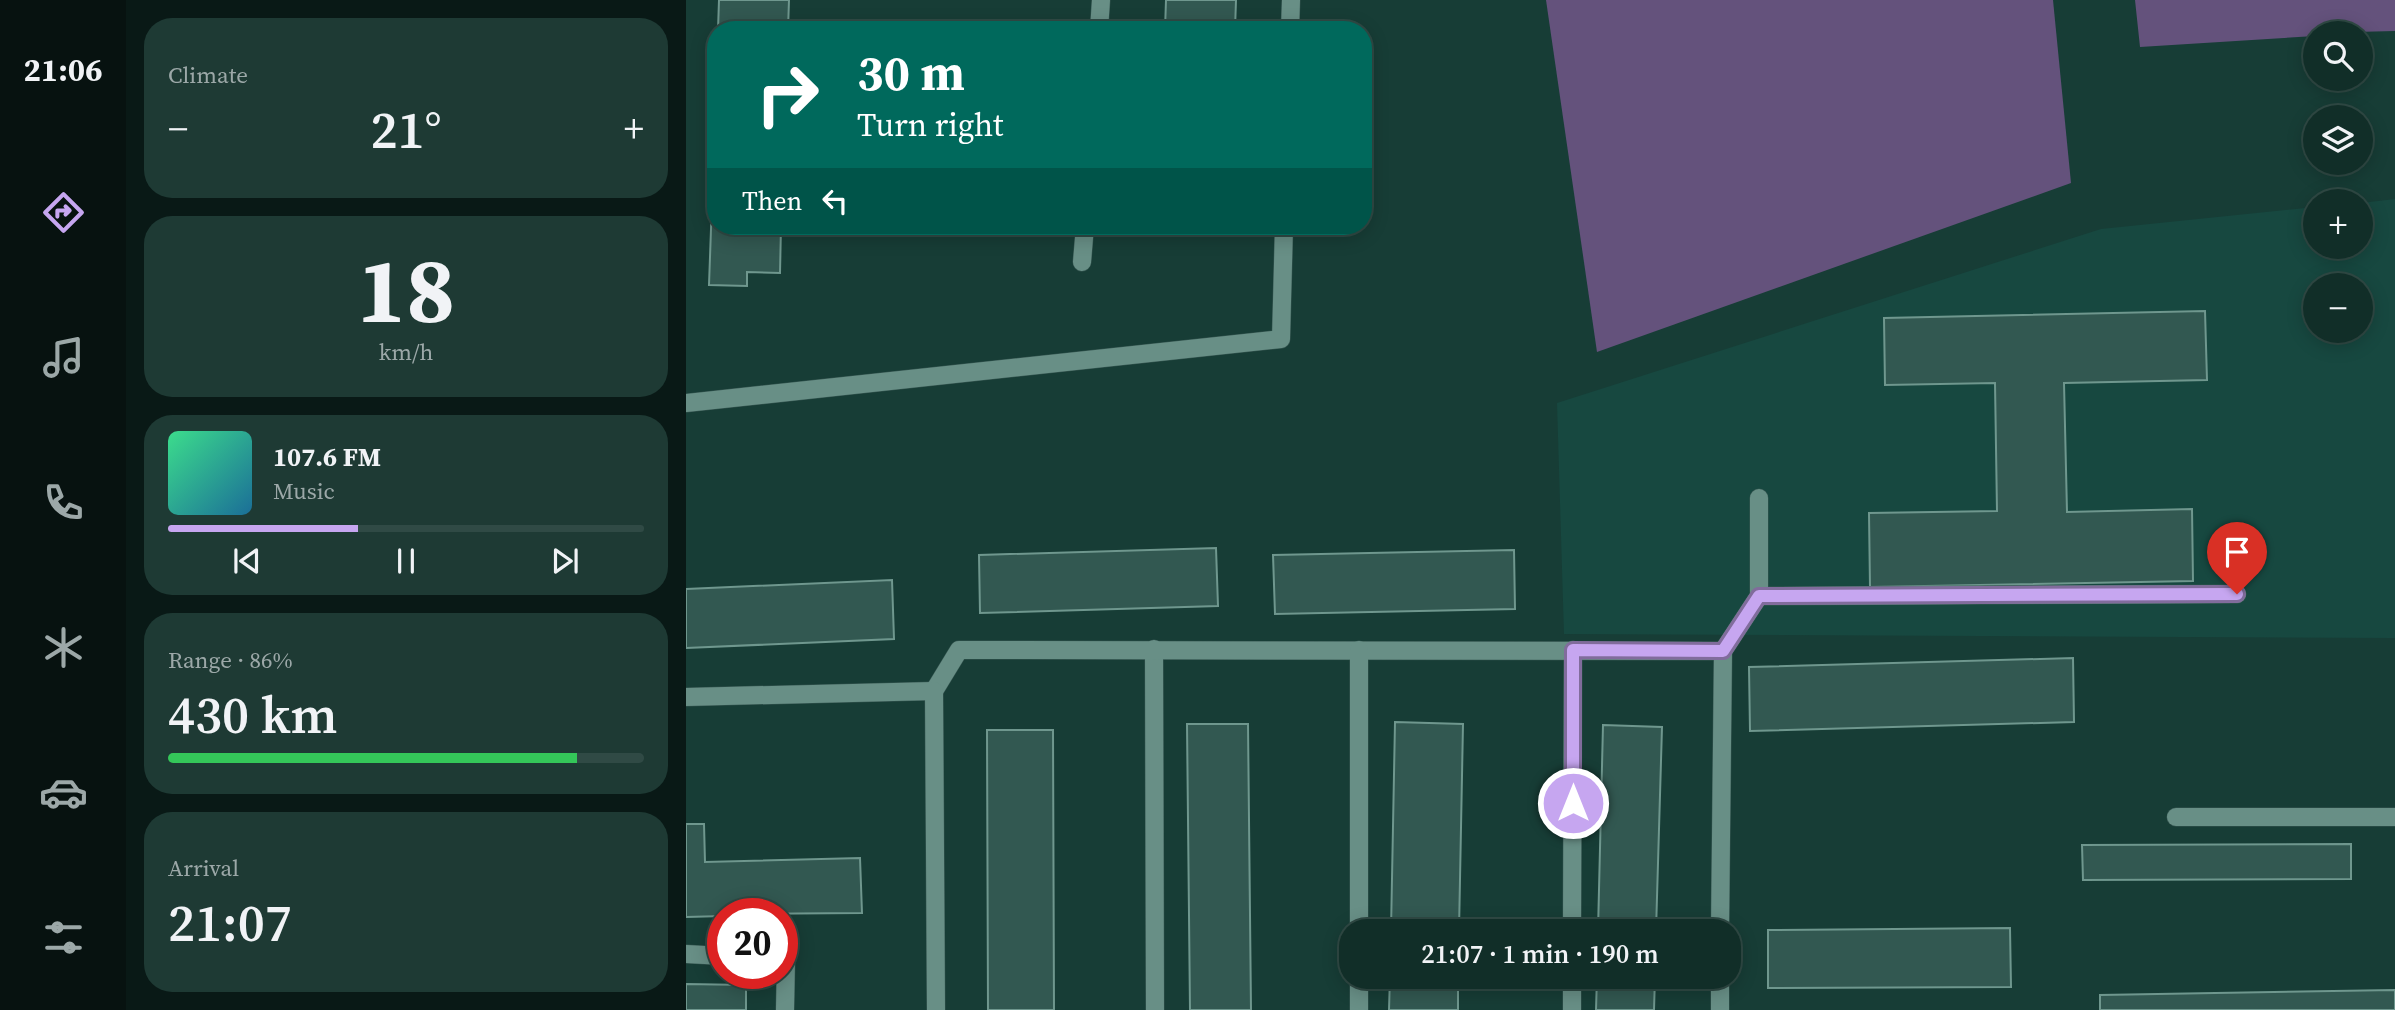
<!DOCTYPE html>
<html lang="en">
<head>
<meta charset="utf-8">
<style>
  :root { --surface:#112e28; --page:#1e3a34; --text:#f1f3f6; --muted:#9ca8a8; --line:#304a45; --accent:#c6a6f0 }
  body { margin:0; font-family:"Source Serif 4",serif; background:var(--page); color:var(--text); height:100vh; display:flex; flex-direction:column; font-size:26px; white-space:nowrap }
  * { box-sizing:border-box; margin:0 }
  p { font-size:23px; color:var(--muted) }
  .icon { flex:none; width:38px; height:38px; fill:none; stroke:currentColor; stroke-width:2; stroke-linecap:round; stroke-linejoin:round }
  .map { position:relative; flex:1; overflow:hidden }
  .drawer { display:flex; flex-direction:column; gap:18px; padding:18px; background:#091916; width:560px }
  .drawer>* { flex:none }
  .top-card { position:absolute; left:21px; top:21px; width:665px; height:214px; border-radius:28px; box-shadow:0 4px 18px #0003,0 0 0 2px var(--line); background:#00695c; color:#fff; overflow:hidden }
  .fabs { position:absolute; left:1617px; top:21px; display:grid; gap:14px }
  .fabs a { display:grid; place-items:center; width:70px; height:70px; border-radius:50%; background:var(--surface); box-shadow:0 4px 18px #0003,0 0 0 2px var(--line); font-size:35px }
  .speed { position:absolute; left:21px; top:898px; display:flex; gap:14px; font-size:35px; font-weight:700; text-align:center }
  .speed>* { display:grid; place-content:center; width:91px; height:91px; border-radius:50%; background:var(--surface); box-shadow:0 4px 18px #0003,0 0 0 2px var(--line); line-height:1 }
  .speed .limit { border:10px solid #d22; background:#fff; color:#111 }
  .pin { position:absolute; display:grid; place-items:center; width:60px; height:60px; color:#fff; margin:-72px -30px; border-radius:50% 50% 50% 0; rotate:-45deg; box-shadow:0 0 7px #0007 }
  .pin .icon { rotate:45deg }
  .me { position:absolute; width:77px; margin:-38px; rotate:0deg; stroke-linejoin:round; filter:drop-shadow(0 0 5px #0008) }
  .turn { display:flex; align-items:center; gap:24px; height:147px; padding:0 35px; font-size:32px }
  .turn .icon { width:91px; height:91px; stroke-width:2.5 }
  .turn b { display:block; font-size:49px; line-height:60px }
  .then { display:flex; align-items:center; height:66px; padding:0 35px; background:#0003; gap:14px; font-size:26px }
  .big { font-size:52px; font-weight:600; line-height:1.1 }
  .drawer .card { flex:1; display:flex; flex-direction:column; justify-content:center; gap:10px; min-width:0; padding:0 24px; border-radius:28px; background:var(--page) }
  .drawer .dial { align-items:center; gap:0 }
  .dial b { font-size:91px; line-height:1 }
  .song { display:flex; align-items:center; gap:21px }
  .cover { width:84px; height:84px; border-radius:10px; background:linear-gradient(135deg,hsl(150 70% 55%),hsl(200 70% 35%)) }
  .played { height:7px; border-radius:4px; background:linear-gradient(90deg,var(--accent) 40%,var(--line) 40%) }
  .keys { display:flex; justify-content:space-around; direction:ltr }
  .heat { display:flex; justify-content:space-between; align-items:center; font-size:38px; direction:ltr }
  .charge { height:10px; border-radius:5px; background:linear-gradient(90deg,#34c759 86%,var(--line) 0) }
  .trip { position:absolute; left:653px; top:919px; width:402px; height:70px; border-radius:28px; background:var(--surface); box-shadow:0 4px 18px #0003,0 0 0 2px var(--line); font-weight:600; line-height:70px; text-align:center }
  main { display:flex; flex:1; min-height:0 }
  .menu { display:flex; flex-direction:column; width:126px; justify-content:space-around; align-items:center; background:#071210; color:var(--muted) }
  .menu .icon { width:49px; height:49px }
  .menu .selected { color:var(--accent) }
  .menu b { font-size:32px; color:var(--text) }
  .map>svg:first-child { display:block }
</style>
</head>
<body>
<main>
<nav class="menu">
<b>21:06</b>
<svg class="icon selected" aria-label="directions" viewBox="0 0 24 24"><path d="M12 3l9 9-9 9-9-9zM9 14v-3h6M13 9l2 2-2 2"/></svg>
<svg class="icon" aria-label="music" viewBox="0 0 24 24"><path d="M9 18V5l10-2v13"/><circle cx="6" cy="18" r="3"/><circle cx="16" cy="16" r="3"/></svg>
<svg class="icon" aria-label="phone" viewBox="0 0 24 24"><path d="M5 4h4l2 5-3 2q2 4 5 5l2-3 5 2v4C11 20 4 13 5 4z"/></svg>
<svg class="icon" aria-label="climate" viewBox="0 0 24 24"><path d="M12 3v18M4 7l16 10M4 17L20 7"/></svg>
<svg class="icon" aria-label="car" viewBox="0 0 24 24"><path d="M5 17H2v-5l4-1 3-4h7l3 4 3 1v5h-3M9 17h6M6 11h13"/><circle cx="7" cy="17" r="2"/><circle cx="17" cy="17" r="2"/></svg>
<svg class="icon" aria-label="filters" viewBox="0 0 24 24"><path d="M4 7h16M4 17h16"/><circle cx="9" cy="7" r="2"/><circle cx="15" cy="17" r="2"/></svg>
</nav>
<section class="drawer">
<div class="card"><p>Climate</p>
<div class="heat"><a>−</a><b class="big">21°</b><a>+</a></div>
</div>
<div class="card dial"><b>18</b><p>km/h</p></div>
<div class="card">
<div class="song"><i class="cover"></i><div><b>107.6 FM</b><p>Music</p></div></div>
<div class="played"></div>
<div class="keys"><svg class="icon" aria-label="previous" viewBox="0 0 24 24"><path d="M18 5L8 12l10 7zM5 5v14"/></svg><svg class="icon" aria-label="pause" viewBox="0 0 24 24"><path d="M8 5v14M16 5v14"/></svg><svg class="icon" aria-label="next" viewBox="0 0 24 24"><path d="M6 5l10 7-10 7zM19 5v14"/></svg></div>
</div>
<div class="card"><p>Range · 86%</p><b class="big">430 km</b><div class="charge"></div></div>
<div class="card"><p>Arrival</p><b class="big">21:07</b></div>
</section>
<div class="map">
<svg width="1709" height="1010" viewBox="0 0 1709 1010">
  <rect width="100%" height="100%" fill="#173d36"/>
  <path fill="#174840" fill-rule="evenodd" d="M1709,199V638L878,634L871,403L1415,229L1629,207V247H1675V203ZM1629,285H1675V331H1629Z"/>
  <g fill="#64527c">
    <polygon points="860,0 1367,0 1385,183 911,352"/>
    <polygon points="1449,0 1709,0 1709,31 1629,33 1629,36 1454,47"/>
  </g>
  <g fill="#325851" stroke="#6f978e" stroke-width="2">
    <polygon points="33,0 103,0 102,30 32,30"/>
    <polygon points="480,0 550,0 549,30 479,30"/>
    <polygon points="30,89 30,226 95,226 94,273 61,272 61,286 23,285"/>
    <polygon points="505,226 543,226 542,236 504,235"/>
    <polygon points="1519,311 1521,380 1378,383 1381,512 1506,509 1507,581 1184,587 1183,513 1311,511 1309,383 1199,385 1198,318"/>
    <polygon points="530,548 532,606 294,613 293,555"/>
    <polygon points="828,550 829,609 589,614 587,555"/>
    <polygon points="206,580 208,639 0,648 0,589"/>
    <polygon points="1387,658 1388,722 1064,731 1063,667"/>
    <polygon points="709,722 777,724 773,931 705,931"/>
    <polygon points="501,724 562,724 565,1010 504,1010"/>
    <polygon points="917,725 976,727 970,931 912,931"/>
    <polygon points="301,730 367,730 368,1010 302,1010"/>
    <polygon points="0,824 18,824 19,862 174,858 176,913 37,914 37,916 0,917"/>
    <polygon points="1665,844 1665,879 1397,880 1396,845"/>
    <polygon points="1324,928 1325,987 1082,988 1082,930"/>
    <polygon points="704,976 772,976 772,1010 703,1010"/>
    <polygon points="911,976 969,976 968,1010 910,1010"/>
    <polygon points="0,984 60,985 60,1010 0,1010"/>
    <polygon points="1709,990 1709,1010 1414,1010 1414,995"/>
  </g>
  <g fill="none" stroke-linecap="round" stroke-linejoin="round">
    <g stroke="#385853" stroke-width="19">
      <g id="minor">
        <polyline points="413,30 415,0"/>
        <polyline points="604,30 605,0"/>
        <polyline points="396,262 399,226"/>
        <polyline points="0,403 595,339 598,226"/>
        <polyline points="1073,596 1551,594"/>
        <polyline points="468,649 469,1010"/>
        <polyline points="1037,651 1073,596 1073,498"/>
        <polyline points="248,691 273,650 1037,651 1034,931"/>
        <polyline points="0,697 248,691 250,1010"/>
        <polyline points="1490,817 1709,817"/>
        <polyline points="673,931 673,650"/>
        <polyline points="886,931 887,650"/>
        <polyline points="0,954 37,956"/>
        <polyline points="96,960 100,960 99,1010"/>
        <polyline points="673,1010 673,976"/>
        <polyline points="886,1010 886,976"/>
        <polyline points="1034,1010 1034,976"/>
      </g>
    </g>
    <use href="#minor" stroke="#688f86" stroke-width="18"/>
  </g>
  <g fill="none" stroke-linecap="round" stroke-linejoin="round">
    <g stroke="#816c9c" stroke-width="18">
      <polyline id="route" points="887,803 887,650 1037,651 1073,596 1551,594"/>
    </g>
    <use href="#route" stroke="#c6a6f0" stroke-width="12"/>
  </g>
</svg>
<div class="fabs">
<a><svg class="icon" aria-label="search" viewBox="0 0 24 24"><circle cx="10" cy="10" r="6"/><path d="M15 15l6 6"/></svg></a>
<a><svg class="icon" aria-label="layers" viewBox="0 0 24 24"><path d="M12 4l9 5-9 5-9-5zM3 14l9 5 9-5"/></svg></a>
<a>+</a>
<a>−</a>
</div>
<div class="speed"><div class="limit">20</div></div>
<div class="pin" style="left:1551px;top:594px;background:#d93025"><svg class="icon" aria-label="arrive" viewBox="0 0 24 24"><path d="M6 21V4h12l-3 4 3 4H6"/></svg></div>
<svg class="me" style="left:887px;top:803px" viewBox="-20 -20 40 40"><circle r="17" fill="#c6a6f0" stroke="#fff" stroke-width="3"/><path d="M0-11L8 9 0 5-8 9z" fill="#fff"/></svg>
<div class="trip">21:07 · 1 min · 190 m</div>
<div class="top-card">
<div class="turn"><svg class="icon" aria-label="right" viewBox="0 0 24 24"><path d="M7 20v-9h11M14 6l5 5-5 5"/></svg><div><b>30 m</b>Turn right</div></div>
<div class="then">Then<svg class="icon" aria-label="left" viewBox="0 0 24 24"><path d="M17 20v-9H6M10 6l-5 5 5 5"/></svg></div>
</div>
</div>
</main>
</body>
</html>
